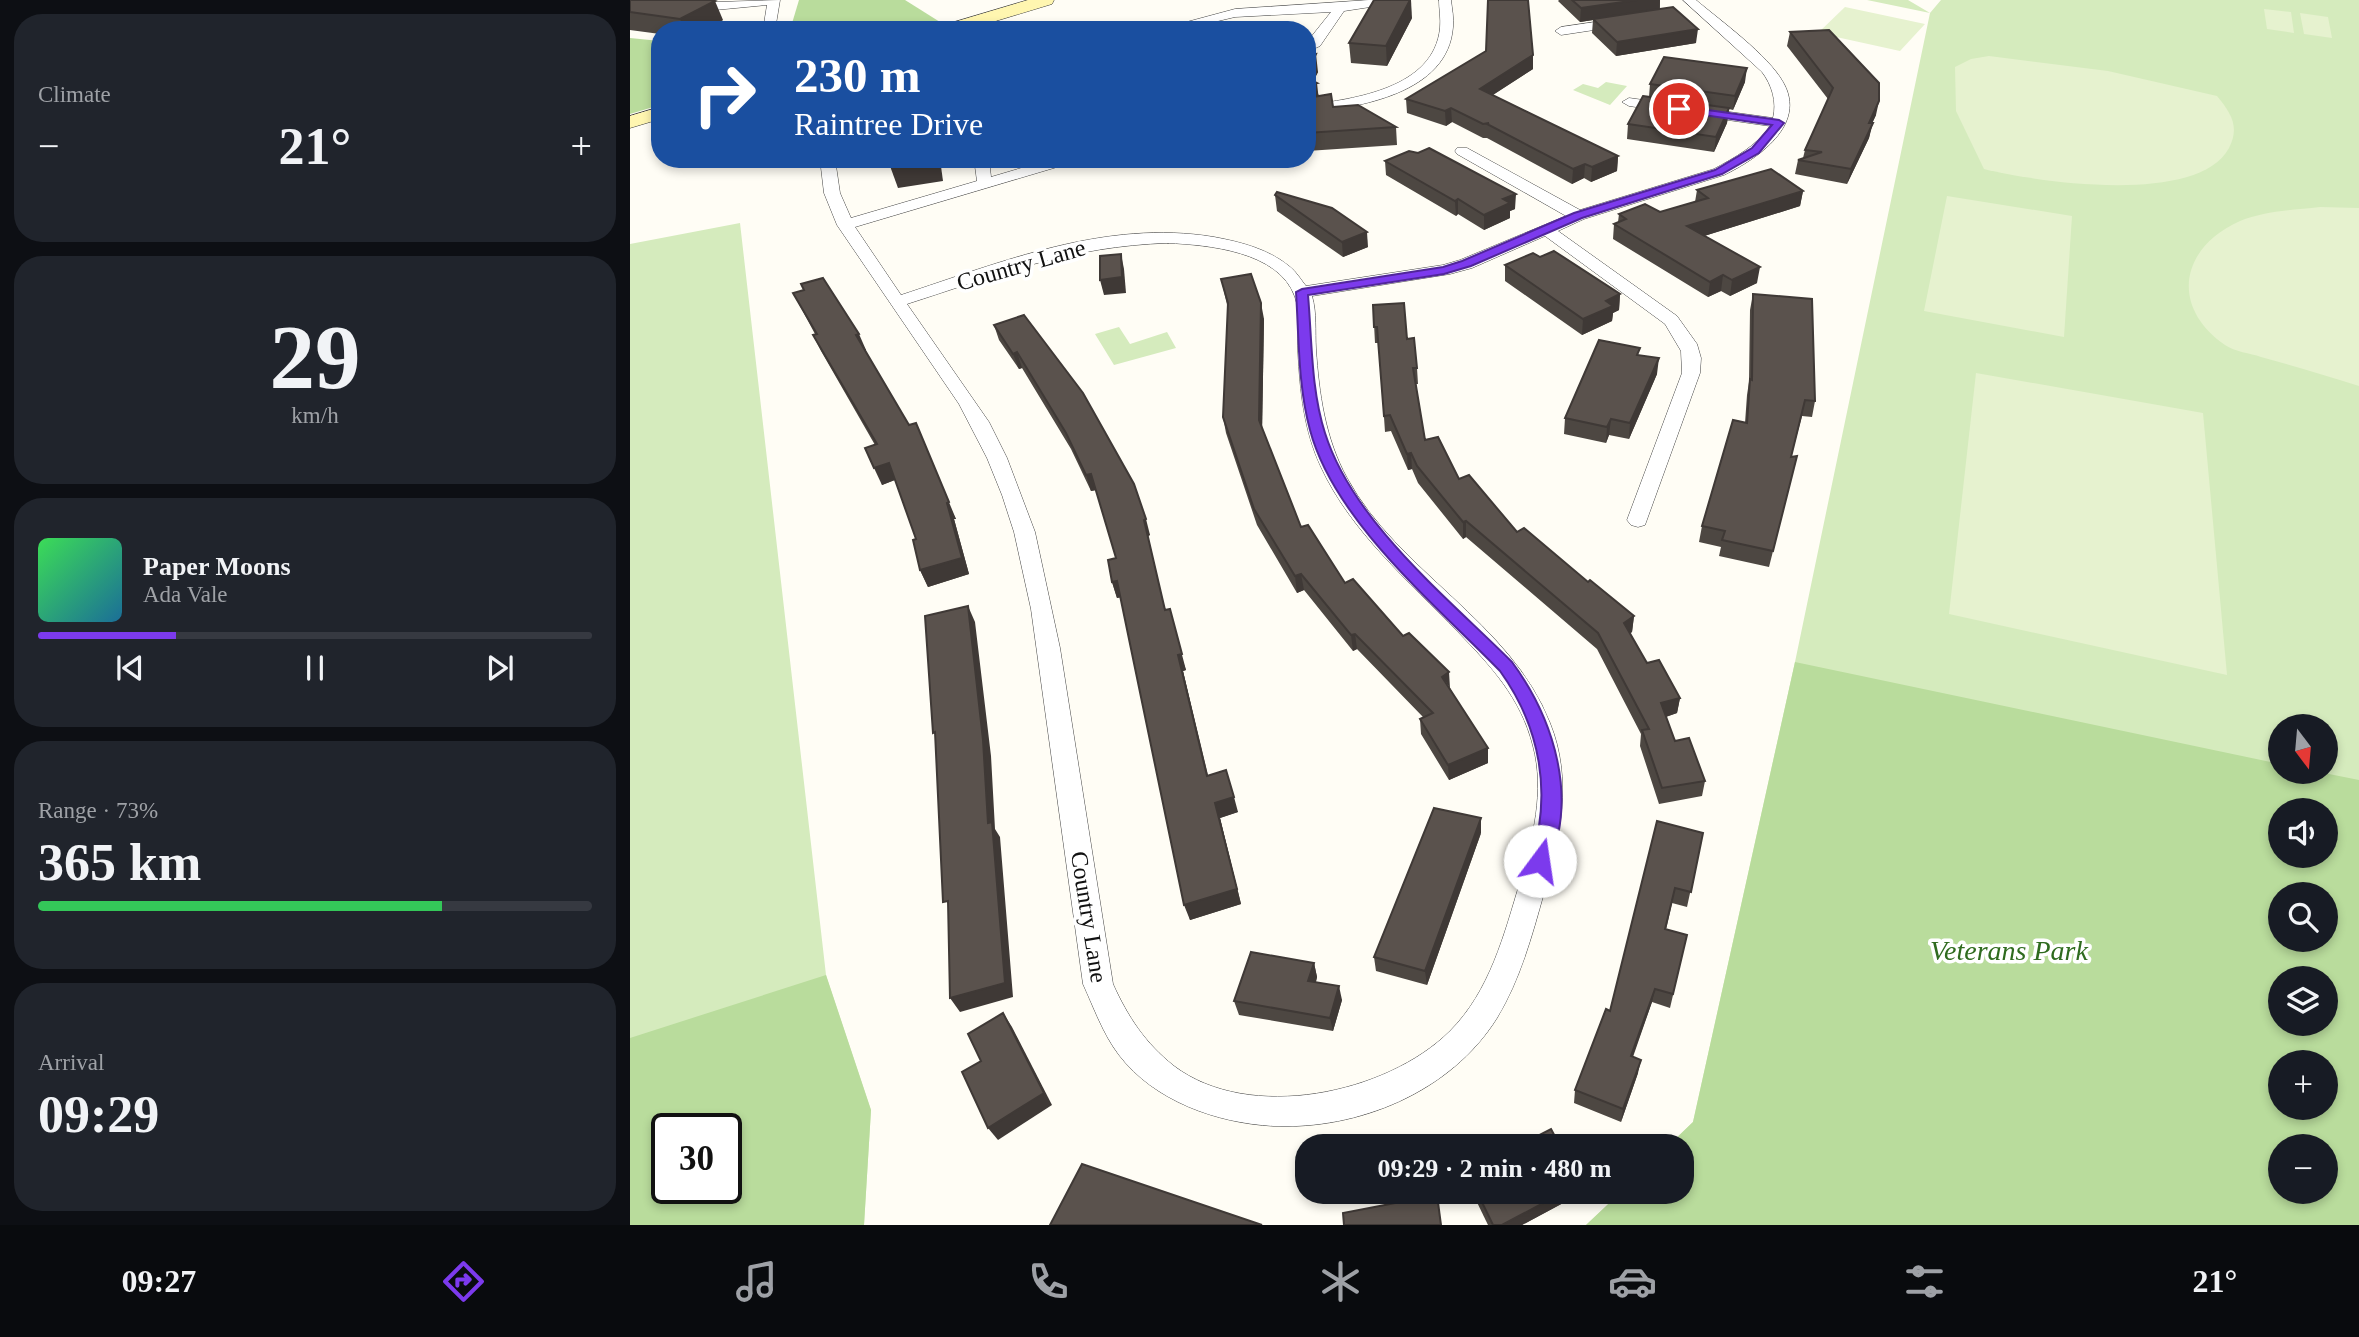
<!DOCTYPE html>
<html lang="en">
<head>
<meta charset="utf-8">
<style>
  :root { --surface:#171b24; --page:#20242c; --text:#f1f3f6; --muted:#9ea1a6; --line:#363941; --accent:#7c3aed }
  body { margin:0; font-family:"Times New Roman",serif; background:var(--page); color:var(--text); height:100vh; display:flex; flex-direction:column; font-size:26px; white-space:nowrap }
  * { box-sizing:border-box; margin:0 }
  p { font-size:23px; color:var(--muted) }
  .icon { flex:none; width:38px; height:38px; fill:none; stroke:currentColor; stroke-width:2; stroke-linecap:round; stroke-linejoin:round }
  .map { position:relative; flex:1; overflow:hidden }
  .drawer { display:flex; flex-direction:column; gap:14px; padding:14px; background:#0d0f14; width:630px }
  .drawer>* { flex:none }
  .hud { position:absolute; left:21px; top:21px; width:665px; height:147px; border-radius:28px; box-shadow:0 4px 10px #0003; background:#1a4fa0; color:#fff; overflow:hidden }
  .needle { width:46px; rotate:164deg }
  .tools { position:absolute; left:1638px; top:714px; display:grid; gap:14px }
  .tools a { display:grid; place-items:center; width:70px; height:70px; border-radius:50%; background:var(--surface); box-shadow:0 4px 10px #0003; font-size:35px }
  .speed { position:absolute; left:21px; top:1113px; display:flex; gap:14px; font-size:35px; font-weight:700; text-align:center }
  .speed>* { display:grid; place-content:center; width:91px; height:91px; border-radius:50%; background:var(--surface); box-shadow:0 4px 10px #0003; line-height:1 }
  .speed .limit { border:4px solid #111; border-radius:10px; background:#fff; color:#111 }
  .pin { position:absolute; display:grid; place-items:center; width:60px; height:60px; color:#fff; margin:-30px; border:4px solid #fff; border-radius:50%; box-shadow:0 2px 7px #0007 }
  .me { position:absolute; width:77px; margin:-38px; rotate:14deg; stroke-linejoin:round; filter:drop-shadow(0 0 5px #0008) }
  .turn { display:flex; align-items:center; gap:24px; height:147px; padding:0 28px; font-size:32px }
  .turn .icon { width:91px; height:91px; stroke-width:2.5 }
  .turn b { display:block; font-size:49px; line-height:60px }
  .big { font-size:52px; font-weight:800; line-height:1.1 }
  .drawer .card { flex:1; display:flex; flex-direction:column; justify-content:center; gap:10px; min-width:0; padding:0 24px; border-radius:28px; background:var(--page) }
  .drawer .dial { align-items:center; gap:0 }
  .dial b { font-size:91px; line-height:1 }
  .song { display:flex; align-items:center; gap:21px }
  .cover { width:84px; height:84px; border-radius:10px; background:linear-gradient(135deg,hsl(130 70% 55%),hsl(200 70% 35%)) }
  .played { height:7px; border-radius:4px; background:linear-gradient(90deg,var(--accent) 25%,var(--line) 25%) }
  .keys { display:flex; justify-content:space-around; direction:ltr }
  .heat { display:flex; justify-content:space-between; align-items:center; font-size:38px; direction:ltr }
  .charge { height:10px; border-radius:5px; background:linear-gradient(90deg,#34c759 73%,var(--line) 0) }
  .trip { position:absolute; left:665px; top:1134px; width:399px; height:70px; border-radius:28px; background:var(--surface); box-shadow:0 4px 10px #0003; font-weight:800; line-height:70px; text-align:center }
  .menu { display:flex; height:112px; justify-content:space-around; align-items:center; background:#090b0e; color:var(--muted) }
  .menu .icon { width:49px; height:49px }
  .menu .selected { color:var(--accent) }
  .menu b { font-size:32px; color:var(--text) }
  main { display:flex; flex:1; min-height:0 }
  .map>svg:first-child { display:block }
</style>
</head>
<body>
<main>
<section class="drawer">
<div class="card"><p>Climate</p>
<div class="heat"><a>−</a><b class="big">21°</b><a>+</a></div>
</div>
<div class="card dial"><b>29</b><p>km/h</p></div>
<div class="card">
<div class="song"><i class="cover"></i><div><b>Paper Moons</b><p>Ada Vale</p></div></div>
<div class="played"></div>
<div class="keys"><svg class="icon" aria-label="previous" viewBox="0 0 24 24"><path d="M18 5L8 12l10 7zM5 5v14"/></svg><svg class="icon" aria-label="pause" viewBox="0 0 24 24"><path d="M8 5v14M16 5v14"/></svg><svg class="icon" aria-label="next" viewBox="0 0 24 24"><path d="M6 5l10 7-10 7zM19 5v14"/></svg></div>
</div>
<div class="card"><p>Range · 73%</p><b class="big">365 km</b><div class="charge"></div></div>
<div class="card"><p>Arrival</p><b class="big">09:29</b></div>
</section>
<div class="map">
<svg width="1729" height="1225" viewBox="0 0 1729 1225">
  <rect width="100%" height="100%" fill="#fffdf5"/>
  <g fill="#d5ebbd" fill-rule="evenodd">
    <path d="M1237,0H1278L1300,13L1311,0H1729V1225H956L991,1192H1052V1146H1038L1063,1122L1165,662L1300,13ZM1650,726H1696V772H1650ZM1650,810H1696V856H1650ZM1650,894H1696V940H1650ZM1650,978H1696V1024H1650ZM1650,1062H1696V1108H1650ZM1650,1146H1696V1192H1650Z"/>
    <polygon points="976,82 997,86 980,105 943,90 953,84 968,88"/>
    <path d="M110,223L196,975L241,1110L234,1225H0V244ZM37,1129H96V1188H37Z"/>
    <polygon points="489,327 500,344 537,332 546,348 484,365 465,334"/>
  </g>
  <g fill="#b9dc9c" fill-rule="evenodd">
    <polygon points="169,0 275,0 310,22 283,30 160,30"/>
    <polygon points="0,38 30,41 30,105 0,114"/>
    <path d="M1165,662L1650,764V772H1689L1729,780V1225H956L991,1192H1052V1146H1038L1063,1122ZM1650,810H1696V856H1650ZM1650,894H1696V940H1650ZM1696,978V1024H1650V978ZM1696,1062V1108H1650V1062ZM1650,1146H1696V1192H1650Z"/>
    <path d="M196,975L241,1110L234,1225H0V1038ZM37,1129H96V1188H37Z"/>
  </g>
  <g fill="#e6f2cf">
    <polygon points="1215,7 1295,24 1270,51 1188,33"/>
    <polygon points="1634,9 1661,12 1664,33 1637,29"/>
    <polygon points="1670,13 1698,17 1702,38 1674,34"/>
    <path d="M1359,56L1478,71L1587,96C1601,113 1610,127 1599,148C1568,206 1406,182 1354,169L1326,111L1325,67L1341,59Z"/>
    <polygon points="1317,196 1442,216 1434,337 1294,311"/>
    <path d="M1690,207L1729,208V386C1696,376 1664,366 1631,357C1620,353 1605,352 1595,345C1539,306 1551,247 1610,221C1635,211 1664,210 1690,207Z"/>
    <polygon points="1346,373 1573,413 1597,675 1319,614"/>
  </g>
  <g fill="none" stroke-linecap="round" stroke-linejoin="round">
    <g stroke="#444" stroke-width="1">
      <g id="street">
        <polygon points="64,0 86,2 150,0 145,30 133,30 137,5 85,10"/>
        <polygon points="739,0 766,0 760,4 714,11 690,46 677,52 677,42 701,12 605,17 550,30 527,30 605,9"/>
        <path d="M809,0H821C822,9 824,18 823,27C818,94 729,107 677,113V105C725,99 804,88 810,28C811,19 809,9 809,0Z"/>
        <path d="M1053,0H1066C1091,21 1138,55 1153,82C1178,125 1127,159 1094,175L954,219L928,231L1047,316L1067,344L1071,358L1070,373L1015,525L1008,527L1001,525L997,520L1052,373L1051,351L1035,324L915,236L842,268L820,274L682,296C687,313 685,331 686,349C689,393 695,438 717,478C768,572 880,621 920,723C943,780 930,837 914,893C902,936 890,980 867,1018C821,1092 728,1130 643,1126C587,1123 524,1101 489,1055C473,1034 464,1008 453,984L401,609L384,532L372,495L357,458L329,404L207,225L194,193L190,159H205L210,193L221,218L347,181L344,159H359L361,177L422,159H446L444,162L225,227L271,295C372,262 476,219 584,237C611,242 638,249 659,266C666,271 671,280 676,286L813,265L830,260L936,216L827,154L825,151L827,148H837L950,210L1084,169C1104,158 1127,146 1140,126L999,106L992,102L999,98L1143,118C1147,102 1142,85 1132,72ZM538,243C578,245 649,251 665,297C671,314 667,334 668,352C670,391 674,431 691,467C721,532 779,581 828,632C861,666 891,698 903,746C915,791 903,838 890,882C874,935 860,991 820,1031C757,1094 619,1123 544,1066C515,1043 498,1017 483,984L430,648L405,532L377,458L359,422L277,304C367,275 441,246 538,243Z"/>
        <polygon points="993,18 999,22 997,25 931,35 925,31 931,27"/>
      </g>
    </g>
    <g stroke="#333" stroke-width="1">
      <g id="secondary">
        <polygon points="398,0 424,0 422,4 336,30 308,30 311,26"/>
        <polygon points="30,107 30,119 0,128 0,116"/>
      </g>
    </g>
    <use href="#street" fill="#fff" fill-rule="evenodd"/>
    <use href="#secondary" fill="#fff6b0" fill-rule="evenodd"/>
  </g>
  <g fill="#4d4742">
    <polygon points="0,0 93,20 75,30 30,30 30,34 0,30"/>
    <polygon points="929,0 1030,0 1030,9 1066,43 986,56 962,33 963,20 950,22 928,1"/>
    <polygon points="782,18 757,66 721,63 719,43"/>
    <polygon points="1160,32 1246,115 1242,123 1239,138 1217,184 1165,174 1168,160 1173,158 1175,150 1198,99 1157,46"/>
    <polygon points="677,55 688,72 683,81 689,96 703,107 766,127 767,145 677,151"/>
    <polygon points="903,55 903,69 863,95 988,156 987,171 961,182 954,178 942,184 857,138 853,138 822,122 816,126 777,113 776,99"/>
    <polygon points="1115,82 1103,110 1099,109 1097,123 1084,152 997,139 998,124 1019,97 1020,84"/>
    <polygon points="755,161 885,209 880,211 880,218 854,230 828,214 826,216 756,175"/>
    <polygon points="1067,190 1173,191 1170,206 1074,236 1127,283 1100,296 1091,291 1078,297 983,239 984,224 988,222 989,214 1030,212 1065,202"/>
    <polygon points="645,195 738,247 713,257 647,211"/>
    <polygon points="910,257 990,294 989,310 983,313 982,321 952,335 875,281 875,265"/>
    <polygon points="591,279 634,319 632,428 671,527 715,583 773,636 820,688 858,763 819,780 791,734 790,719 793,717 727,649 723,651 674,590 667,593 627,525 596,433 593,417 598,309"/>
    <polygon points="163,293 236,350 235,350 326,519 324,519 339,574 298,587 290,570 286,539 265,480 252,485 245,445 191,351 183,335 185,334"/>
    <polygon points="1123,294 1185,401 1182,417 1172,416 1161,457 1167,456 1139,567 1089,556 1091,547 1069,542 1072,526 1115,423 1117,395 1119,382 1120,310"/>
    <polygon points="743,305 777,339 787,368 788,384 786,384 795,440 829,479 887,532 1004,616 1002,632 1000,633 1017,663 1050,698 1047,713 1036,717 1045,741 1075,781 1072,796 1029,804 1010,746 1011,734 967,649 836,537 833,539 788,483 782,469 778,470 761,431 755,432 749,343 745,343"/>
    <polygon points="394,315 520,535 518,536 535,610 556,670 553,671 578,775 608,812 590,818 611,904 560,920 491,597 487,598 482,582 486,558 466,490 461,491 441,449 392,368 389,369 369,340 364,325"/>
    <polygon points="1009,355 1027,374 999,439 979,435 976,443 934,434 935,418"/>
    <polygon points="851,833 797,985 746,971 744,957"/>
    <polygon points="1073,833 1057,907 1042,903 1036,930 1057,935 1040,1008 1022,1002 1003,1057 1008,1073 991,1122 944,1103 945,1090 980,1011"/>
    <polygon points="684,963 687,977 686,982 712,1000 703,1031 609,1015 604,1001"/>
    <polygon points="842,1192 949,1192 948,1195 892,1225 858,1225"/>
  </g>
  <g fill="#3f3936">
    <polygon points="780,0 781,0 782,18 757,66 756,46"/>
    <polygon points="1007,0 1030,0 1029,10 950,22 951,8"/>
    <polygon points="85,1 93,20 75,30 55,30 50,19"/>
    <polygon points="1068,29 1066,43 986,56 987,42"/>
    <polygon points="686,54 688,72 682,84 687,83 689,101 677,103 677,73"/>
    <polygon points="903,55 903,69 850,103 850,89"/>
    <polygon points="1117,68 1115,82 1103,110 1105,96"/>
    <polygon points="1249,101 1246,115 1236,137 1239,123"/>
    <polygon points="821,108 822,122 816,126 815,111"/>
    <polygon points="1099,108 1097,123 1084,152 1086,137"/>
    <polygon points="1243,123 1239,138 1217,184 1221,169"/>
    <polygon points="988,156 987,171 961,182 962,167"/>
    <polygon points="305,159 310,159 313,181 268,188 260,166"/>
    <polygon points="955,164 954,178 942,184 943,169"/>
    <polygon points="1173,191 1170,206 1055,242 1057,226"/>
    <polygon points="886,194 885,209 880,211 880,218 854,230 854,215 873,199"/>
    <polygon points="828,199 828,214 826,216 825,201"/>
    <polygon points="737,232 738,247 713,257 712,242"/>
    <polygon points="491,254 494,269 496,293 474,295 470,280"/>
    <polygon points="1130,267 1127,283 1100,296 1102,280"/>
    <polygon points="1093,275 1091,291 1078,297 1080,282"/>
    <polygon points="990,294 989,310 983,313 982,321 952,335 953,319 976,301"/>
    <polygon points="631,303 634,319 632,436 629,420"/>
    <polygon points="229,334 236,350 233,351 226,335"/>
    <polygon points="387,352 392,368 389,369 383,354"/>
    <polygon points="1029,358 1027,374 999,439 1000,423"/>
    <polygon points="981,419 979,435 976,443 977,427"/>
    <polygon points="286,423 326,519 324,519 339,574 298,587 290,570"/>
    <polygon points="781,453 782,469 778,470 777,454"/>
    <polygon points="259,463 267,479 252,485 244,468"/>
    <polygon points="461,474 466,490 461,491 456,475"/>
    <polygon points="516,519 520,535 518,536 539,626 514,520"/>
    <polygon points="836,521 836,537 833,539 833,522"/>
    <polygon points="671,574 674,590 667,593 665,576"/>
    <polygon points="487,581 492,597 487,598 482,582"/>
    <polygon points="338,606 345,622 361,756 365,829 370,837 383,997 330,1012 320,998 358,823"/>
    <polygon points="540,609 556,670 553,671 581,791 548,655"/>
    <polygon points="1004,616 1002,632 992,639 994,623"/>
    <polygon points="725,634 727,649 723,651 721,635"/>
    <polygon points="819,672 820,688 812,677"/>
    <polygon points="1050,698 1047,713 1029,719 1031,703"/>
    <polygon points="858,748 858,763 819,780 818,765"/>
    <polygon points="604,797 608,812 590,818 611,904 560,920 554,905 585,803"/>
    <polygon points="851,818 851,833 797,985 795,971"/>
    <polygon points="684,963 687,977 682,995 678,981"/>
    <polygon points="709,986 712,1000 703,1031 700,1018"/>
    <polygon points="1025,989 1022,1002 998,1069 1001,1056"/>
    <polygon points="373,1013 382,1027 422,1105 368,1140 358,1128"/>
    <polygon points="1011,1060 1008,1073 991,1122 993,1109"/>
    <polygon points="934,1192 949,1192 948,1195 892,1225 872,1225"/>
  </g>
  <g fill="#5a524d" stroke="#3f3936" stroke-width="2">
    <polygon points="0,0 81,0 85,1 50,19 0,12"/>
    <polygon points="744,0 780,0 756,46 719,43"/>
    <polygon points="858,0 898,0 903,55 850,89 988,156 962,167 955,164 943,169 857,124 859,123 853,124 821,108 815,111 776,99 856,51"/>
    <polygon points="942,0 1007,0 951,8"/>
    <polygon points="1043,7 1068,29 987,42 963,19"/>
    <polygon points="1199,30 1249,83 1249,101 1239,123 1243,123 1221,169 1168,160 1192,152 1175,150 1203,88 1160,32"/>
    <polygon points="686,54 677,73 677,55"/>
    <polygon points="1034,57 1117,68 1105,96 1020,84"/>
    <polygon points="677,78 687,83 677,85"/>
    <polygon points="701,94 703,107 728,105 766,127 677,133 677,98"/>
    <polygon points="1013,96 1099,108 1086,137 998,124"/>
    <polygon points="799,148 886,194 873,199 880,203 854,215 828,199 825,201 755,161 779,151 788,153"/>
    <polygon points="259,159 305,159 260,166"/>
    <polygon points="1141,169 1173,191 1057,226 1130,267 1102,280 1093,275 1080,282 984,224 996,219 989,214 1015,204 1030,212 1078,198 1067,190"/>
    <polygon points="647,192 702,208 737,232 712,242 645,195"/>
    <polygon points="924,251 990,294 976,301 983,306 953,319 875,265 903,253 910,257"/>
    <polygon points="491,254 492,277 470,280 470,256"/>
    <polygon points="621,274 631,303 629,420 671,527 678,525 715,583 723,579 773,636 779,633 819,672 812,677 858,748 818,765 790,719 803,713 725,634 721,635 671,574 665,576 624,509 593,417 598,303 591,279"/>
    <polygon points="193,278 229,334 226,335 279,425 286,423 319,502 317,503 332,558 290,570 283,540 286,539 259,463 244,468 235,448 247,444 183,335 187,334 163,293 174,290 171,284"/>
    <polygon points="1123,294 1182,299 1185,401 1175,400 1161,457 1167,456 1143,551 1092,540 1095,531 1072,526 1103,420 1117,423 1120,379 1122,380"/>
    <polygon points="774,303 777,339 784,338 787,368 783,368 795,440 808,437 829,479 839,475 887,532 894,528 958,582 960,580 1004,616 994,623 1017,663 1029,660 1050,698 1031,703 1045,741 1059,738 1075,781 1032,788 1012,730 1019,729 968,633 836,521 833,522 787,466 781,453 777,454 760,415 754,416 747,327 744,327 743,305"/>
    <polygon points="394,315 453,393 504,484 516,519 514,520 535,610 540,609 552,654 548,655 577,776 596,770 604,797 585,803 607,889 554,905 487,581 482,582 478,560 486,558 461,474 456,475 436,433 387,352 383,354 364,325"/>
    <polygon points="969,340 1010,348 1007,355 1029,358 1000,423 981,419 977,427 935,418"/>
    <polygon points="338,606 353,740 358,823 362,822 375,983 320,998 318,901 313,902 305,732 303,733 295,616"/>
    <polygon points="804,808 851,818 795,971 744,957"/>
    <polygon points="1027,821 1073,833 1061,892 1045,888 1035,929 1057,935 1043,994 1025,989 1001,1056 1011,1060 993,1109 945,1090 976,1009 980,1011"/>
    <polygon points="621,952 684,963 678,981 709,986 700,1018 604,1001"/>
    <polygon points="373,1013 414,1093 358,1128 332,1072 351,1061 338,1034"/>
    <polygon points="921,1129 930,1146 888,1146"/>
    <polygon points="452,1164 632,1225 420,1225"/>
    <polygon points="847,1192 934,1192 872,1225 863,1225"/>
    <polygon points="807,1195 811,1225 714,1225 713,1213"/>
  </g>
  <path fill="#7c3aed" stroke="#51269a" stroke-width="2" d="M1049,106L1149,120L1154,123L1129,153L1092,174L952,218L841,266L814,274L678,295C682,340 681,390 695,433C723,522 817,597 882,662C924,719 949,799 917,867L910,869L903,867L901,861C922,794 911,728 870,671C806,605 704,521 680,430C668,386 669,338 666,292L672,289L813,267L832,261L944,213L1085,170L1122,148L1142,125L1046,111V107Z"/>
  <g text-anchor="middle" stroke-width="7" stroke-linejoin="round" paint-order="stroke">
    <g font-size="24" fill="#111" stroke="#fff">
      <text transform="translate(391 265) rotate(-16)" y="8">Country Lane</text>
      <text transform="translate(459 917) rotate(81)" y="8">Country Lane</text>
    </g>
    <g font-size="28" font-style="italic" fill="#2f6b1f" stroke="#fff">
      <text x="1379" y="960">Veterans Park</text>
    </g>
  </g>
</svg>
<div class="tools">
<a><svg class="needle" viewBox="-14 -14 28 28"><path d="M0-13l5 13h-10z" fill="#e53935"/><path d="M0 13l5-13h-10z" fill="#9ea1a6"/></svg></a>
<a><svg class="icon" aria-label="sound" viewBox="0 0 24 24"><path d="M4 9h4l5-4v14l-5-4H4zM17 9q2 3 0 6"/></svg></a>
<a><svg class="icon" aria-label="search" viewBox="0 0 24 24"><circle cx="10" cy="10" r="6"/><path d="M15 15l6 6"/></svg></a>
<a><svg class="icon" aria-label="layers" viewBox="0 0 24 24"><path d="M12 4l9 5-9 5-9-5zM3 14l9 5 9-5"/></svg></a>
<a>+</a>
<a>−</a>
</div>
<div class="speed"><div class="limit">30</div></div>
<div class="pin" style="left:1049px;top:109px;background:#d93025"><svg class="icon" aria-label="arrive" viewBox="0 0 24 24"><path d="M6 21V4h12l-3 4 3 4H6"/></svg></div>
<svg class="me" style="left:910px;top:861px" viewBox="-20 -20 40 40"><circle r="19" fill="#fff"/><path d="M0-13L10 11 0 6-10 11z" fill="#7c3aed"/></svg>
<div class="trip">09:29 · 2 min · 480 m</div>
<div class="hud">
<div class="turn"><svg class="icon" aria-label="right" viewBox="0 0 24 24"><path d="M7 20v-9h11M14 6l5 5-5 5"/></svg><div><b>230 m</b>Raintree Drive</div></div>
</div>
</div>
</main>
<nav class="menu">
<b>09:27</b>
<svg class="icon selected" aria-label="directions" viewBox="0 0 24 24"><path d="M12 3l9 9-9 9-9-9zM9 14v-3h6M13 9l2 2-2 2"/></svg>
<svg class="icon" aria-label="music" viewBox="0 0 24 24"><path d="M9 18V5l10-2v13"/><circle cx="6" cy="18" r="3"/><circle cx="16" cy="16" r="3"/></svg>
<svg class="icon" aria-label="phone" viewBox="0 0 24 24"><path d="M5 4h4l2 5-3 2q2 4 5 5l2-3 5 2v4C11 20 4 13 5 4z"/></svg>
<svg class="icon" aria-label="climate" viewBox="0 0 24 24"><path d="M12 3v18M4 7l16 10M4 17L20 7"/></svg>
<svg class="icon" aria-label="car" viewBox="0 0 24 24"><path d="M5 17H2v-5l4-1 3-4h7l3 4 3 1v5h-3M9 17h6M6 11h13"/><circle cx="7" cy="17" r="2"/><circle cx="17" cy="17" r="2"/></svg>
<svg class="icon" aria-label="filters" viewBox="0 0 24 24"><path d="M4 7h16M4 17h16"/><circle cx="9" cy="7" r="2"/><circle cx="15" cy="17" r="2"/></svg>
<b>21°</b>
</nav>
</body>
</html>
